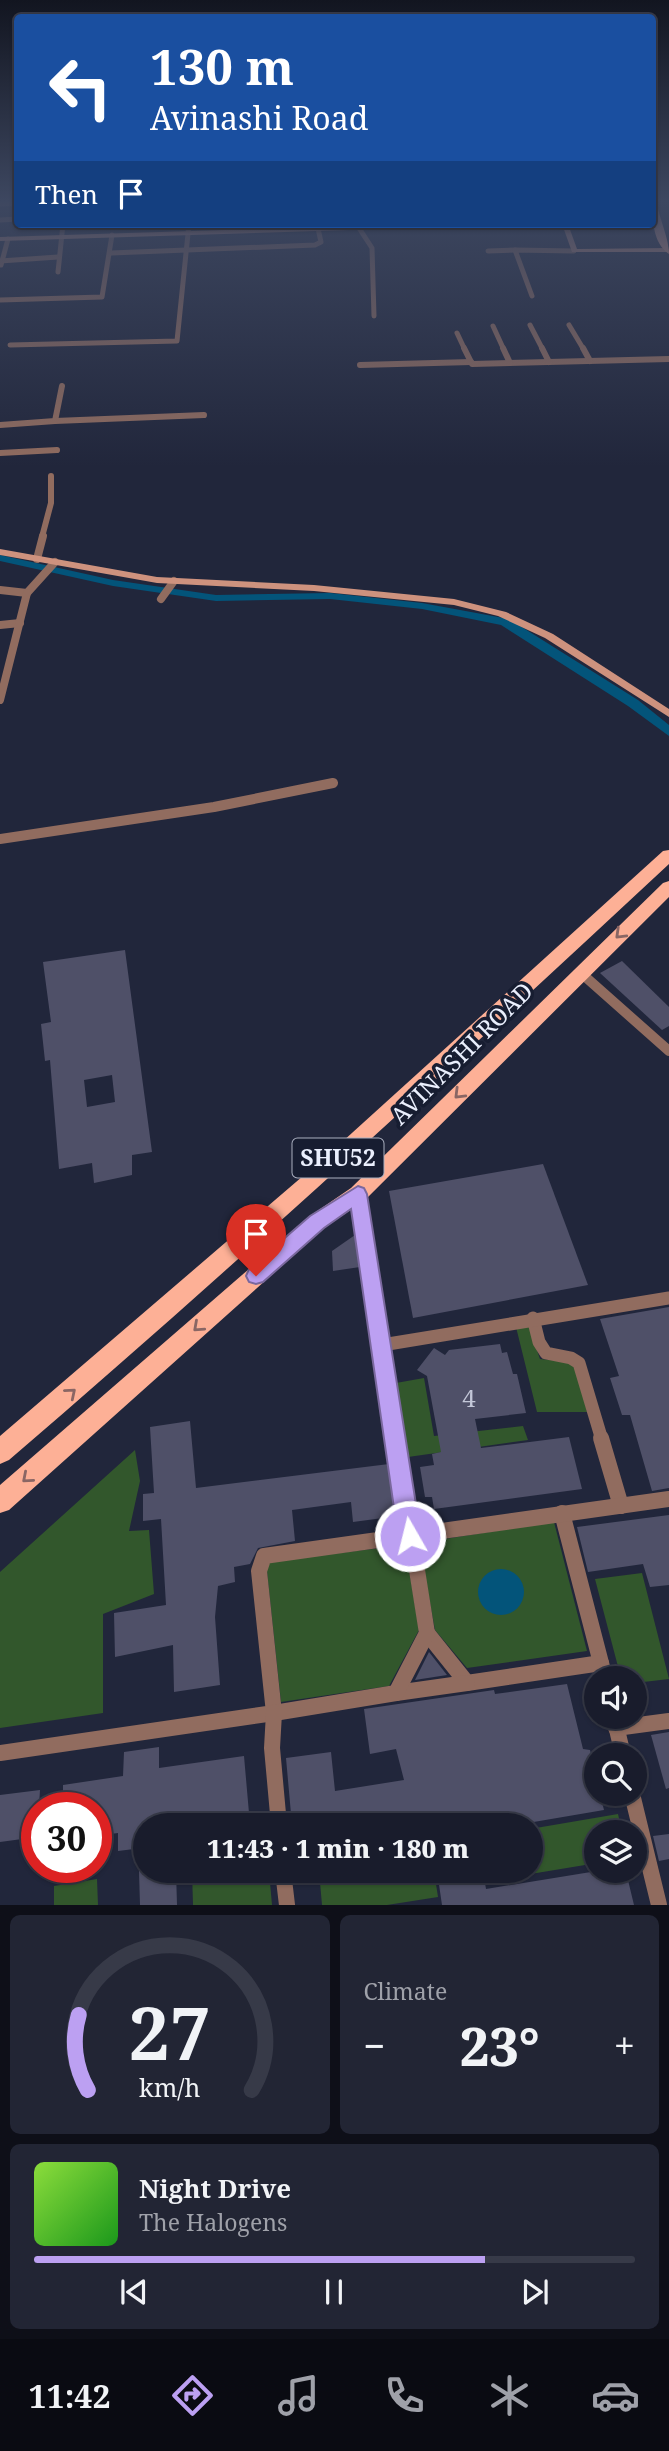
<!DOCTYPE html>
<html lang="en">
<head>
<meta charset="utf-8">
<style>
  :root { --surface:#191c2c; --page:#222534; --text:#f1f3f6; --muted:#9fa1a9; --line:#373a48; --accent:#bca0f2 }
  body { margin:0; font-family:"Noto Serif",serif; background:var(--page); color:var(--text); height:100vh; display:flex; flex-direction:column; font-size:26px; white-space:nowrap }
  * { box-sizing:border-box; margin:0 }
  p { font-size:23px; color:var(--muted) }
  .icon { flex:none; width:38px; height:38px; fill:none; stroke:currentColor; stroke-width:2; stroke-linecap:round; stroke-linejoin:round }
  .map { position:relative; height:1905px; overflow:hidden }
  .details { display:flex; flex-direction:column; gap:10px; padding:10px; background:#0e0f18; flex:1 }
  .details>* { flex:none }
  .banner { position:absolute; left:14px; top:14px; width:642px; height:214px; border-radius:7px; box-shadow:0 2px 5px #0004,0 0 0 2px var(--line); background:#1a4fa0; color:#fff; overflow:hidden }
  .tools { position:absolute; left:584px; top:1666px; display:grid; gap:14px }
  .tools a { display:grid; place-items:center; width:63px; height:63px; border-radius:50%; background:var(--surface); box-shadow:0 2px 5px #0004,0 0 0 2px var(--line); font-size:35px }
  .speed { position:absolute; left:21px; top:1792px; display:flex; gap:14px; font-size:35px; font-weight:700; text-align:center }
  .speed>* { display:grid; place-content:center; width:91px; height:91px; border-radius:50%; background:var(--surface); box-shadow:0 2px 5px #0004,0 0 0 2px var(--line); line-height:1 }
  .speed .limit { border:10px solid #d22; background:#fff; color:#111 }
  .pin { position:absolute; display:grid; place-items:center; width:60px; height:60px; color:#fff; margin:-72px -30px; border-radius:50% 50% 50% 0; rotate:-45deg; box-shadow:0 0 7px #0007 }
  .pin .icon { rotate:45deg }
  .me { position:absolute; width:77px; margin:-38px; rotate:352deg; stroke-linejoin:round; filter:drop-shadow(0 0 5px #0008) }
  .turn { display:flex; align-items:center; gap:24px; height:147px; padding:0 21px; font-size:32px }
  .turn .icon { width:91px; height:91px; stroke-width:2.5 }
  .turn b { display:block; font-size:49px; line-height:60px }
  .then { display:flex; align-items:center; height:66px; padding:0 21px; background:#0003; gap:14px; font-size:26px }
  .big { font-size:52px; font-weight:800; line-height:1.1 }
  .details .card { flex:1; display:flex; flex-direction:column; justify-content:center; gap:10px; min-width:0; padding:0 24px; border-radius:10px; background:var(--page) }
  .details .dial { align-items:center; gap:0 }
  .dial svg { height:182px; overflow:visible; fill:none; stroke:var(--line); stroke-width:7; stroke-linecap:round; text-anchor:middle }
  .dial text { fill:var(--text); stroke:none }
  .song { display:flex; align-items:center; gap:21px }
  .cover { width:84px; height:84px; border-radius:10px; background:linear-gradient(135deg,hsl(90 70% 55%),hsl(120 70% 35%)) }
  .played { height:7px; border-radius:4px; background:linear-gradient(90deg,var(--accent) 75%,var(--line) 75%) }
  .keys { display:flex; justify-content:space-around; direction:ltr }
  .heat { display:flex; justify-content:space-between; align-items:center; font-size:38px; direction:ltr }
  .details .tiles { flex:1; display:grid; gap:10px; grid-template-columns:1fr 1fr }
  .card:last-child { grid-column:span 2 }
  .trip { position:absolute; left:133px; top:1813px; width:410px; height:70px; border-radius:35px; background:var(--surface); box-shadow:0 2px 5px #0004,0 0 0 2px var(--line); font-weight:800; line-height:70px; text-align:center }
  .tabs { display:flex; height:112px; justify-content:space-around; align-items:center; background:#0a0b12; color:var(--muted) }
  .tabs .icon { width:49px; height:49px }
  .tabs .active { color:var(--accent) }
  .tabs b { font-size:32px; color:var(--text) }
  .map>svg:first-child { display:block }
</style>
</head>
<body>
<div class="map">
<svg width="669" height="1905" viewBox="0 0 669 1905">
  <rect width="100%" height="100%" fill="#21263b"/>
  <g fill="#32572c">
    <polygon points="516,1327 529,1327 540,1359 569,1362 578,1372 587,1412 537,1412"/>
    <polygon points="424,1378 434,1436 523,1426 528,1440 408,1457 396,1383"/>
    <polygon points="135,1450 140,1481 129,1531 149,1530 154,1594 103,1614 103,1713 0,1728 0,1572"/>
    <polygon points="554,1522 587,1651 467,1668 435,1630 419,1543"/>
    <polygon points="405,1545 419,1630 389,1686 281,1702 266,1562"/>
    <polygon points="642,1573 669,1679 635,1683 635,1678 621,1678 595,1579"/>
    <polygon points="618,1814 622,1832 597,1832 597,1863 495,1880 493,1871 530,1871 530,1829"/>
    <polygon points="192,1871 269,1871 272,1905 193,1905"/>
    <polygon points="319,1871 434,1871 438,1897 387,1905 322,1905"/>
    <polygon points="97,1879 98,1905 54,1905 54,1886"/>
  </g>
  <circle fill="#03547a" cx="501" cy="1592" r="23"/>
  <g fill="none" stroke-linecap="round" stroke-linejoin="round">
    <polygon fill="#03547a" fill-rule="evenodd" points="0,555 113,580 216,595 330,593 422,603 509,619 638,700 669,725 669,736 628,706 501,625 422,609 330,599 216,601 113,586 0,561"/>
  </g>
  <g fill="#4f5068" fill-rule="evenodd">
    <path d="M125,950L152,1152L132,1155V1175L94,1183L92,1163L59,1169L50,1060L45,1061L41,1024L51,1022L43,962ZM112,1075L115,1102L87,1107L84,1080Z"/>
    <polygon points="622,961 669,1007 669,1026 662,1030 600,973"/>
    <polygon points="543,1164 588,1285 413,1318 389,1191"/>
    <polygon points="355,1235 360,1267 333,1271 332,1251"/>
    <polygon points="669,1307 669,1488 652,1491 630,1415 622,1415 610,1378 619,1376 600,1319"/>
    <polygon points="500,1344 502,1353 507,1352 513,1374 517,1374 526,1413 475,1419 481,1448 569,1437 582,1489 434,1509 432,1497 425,1497 420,1467 434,1465 432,1454 441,1452 427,1376 417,1370 434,1348 445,1355 449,1350"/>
    <polygon points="190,1421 196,1488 389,1464 398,1516 353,1522 351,1502 292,1510 295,1541 258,1548 250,1564 234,1567 235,1582 218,1586 215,1617 220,1685 174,1692 173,1645 115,1657 114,1613 166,1605 161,1519 143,1521 143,1494 154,1493 150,1427"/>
    <polygon points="669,1515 669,1585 650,1587 643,1564 588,1572 577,1527"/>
    <polygon points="429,1652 447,1675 415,1680"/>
    <polygon points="567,1684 583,1749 590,1750 597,1779 597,1794 600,1794 604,1810 516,1825 292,1825 286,1758 331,1752 335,1791 404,1780 396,1749 370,1754 364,1709 494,1690 495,1694"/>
    <polygon points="669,1732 669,1788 666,1789 651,1735"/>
    <polygon points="159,1747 159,1768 244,1756 249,1813 182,1822 182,1825 145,1825 145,1850 134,1853 134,1849 118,1851 118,1833 96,1836 96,1808 63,1808 63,1785 123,1776 124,1752"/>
    <polygon points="40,1790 37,1837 0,1842 0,1795"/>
    <polygon points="669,1834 669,1859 659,1861 653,1836"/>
    <polygon points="139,1871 176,1871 177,1905 140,1905"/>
    <polygon points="437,1871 483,1871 486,1889 597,1871 620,1871 622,1877 627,1876 634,1905 442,1905"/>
  </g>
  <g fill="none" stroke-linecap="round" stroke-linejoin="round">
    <g stroke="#916c5f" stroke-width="5">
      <polyline points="0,204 18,203"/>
      <polyline points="0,220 18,219"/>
      <polyline points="359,228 372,248 374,316"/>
      <polyline points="488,251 515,250"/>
      <polyline points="111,253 315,245 321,242 317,224"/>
      <polyline points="0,261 58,257"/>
      <polyline points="1,265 8,239"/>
      <polyline points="58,272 63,224"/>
      <polyline points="532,296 515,250 574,251"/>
      <polyline points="0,300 102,297 112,235"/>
      <polyline points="530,325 543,350"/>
      <polyline points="569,325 584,350"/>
      <polyline points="493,326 504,350"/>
      <polyline points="457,333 465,350"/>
      <polyline points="10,345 177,341 189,224"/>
    </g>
    <g stroke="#916c5f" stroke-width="6">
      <polyline points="464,348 472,364 669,359"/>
      <polyline points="503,348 510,363"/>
      <polyline points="542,348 549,362"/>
      <polyline points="583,348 590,361"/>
      <polyline points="360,365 471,362"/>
      <polyline points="55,421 204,415"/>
      <polyline points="0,425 55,421 62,386"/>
      <polyline points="0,453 57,450"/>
      <polyline points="42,537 51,503 51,476"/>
    </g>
    <g stroke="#916c5f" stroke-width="8">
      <polyline points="37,559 43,536"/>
      <polyline points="0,590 27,593"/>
      <polyline points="161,599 174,581"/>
      <polyline points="0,625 20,623"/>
      <polyline points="0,700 27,593 55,562"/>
    </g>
    <g stroke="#916c5f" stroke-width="10">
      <polyline points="0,839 214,807 333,783"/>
      <polyline points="581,973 669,1051"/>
    </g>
    <g stroke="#916c5f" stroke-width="13">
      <polyline points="358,1194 397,1440"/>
      <polyline points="533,1318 539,1342 546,1353 571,1358 579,1363 602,1440"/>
      <polyline points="382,1345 669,1298"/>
    </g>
    <g stroke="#916c5f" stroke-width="16">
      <polyline points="601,1438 621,1506"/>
      <polyline points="562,1513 601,1663"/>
      <polyline points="427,1633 467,1683 601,1663 605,1678"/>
      <polyline points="396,1693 467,1683"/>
      <polyline points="614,1717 623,1755"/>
      <polyline points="616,1728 669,1721"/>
      <polyline points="0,1753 274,1713 259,1571 264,1556 669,1499"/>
      <polyline points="632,1794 659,1905"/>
      <polyline points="279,1825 272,1748 274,1713 396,1693 427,1633 396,1438"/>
      <polyline points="283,1871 287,1905"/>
    </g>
    <g fill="#ce927e" fill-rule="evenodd">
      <polygon points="415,224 479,224 476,226 0,241 0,237"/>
      <polygon points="562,224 568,224 577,249 668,248 669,252 572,252"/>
      <polygon points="0,549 157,577 314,585 454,599 506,612 553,634 669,709 669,717 545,638 498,616 454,605 314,591 157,583 0,555"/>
    </g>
    <g fill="#fdb096" fill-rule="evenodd">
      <path d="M653,202L657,204C660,220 669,239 669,254C653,243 652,220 653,202Z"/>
      <path d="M669,850V864C452,1066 234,1267 9,1460L0,1464V1436L331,1152L663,851Z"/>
      <polygon points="669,881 669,897 365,1200 324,1228 9,1510 0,1513 0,1485 310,1216 351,1188 663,883"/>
    </g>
  </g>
  <defs><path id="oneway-chevron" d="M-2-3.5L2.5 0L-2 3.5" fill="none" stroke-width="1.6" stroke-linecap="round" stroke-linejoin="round" transform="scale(1.75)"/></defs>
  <g stroke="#8a6664">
    <use href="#oneway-chevron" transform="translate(620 934) rotate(136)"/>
    <use href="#oneway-chevron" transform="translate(459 1094) rotate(135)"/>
    <use href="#oneway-chevron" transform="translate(198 1327) rotate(138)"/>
    <use href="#oneway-chevron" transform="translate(71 1393) rotate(-40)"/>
    <use href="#oneway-chevron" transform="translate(27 1478) rotate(139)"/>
  </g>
  <linearGradient id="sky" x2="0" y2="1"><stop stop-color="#121520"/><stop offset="0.43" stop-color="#3d4760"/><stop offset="1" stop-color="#3d4760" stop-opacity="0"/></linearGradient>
  <rect width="669" height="467" fill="url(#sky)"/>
  <polygon fill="#bca0f2" stroke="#7a689d" stroke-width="2" points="358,1186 364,1188 367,1194 421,1536 418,1545 410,1548 402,1545 398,1536 351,1209 324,1228 263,1282 256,1284 249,1282 246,1276 249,1269 310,1216"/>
  <g text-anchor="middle" stroke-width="7" stroke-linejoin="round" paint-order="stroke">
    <rect fill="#171d31" stroke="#abb0c0" stroke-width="2" x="292.5" y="1138.5" width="91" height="39" rx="5"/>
    <g font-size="23" font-weight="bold" fill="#eaeffd">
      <text x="338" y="1166">SHU52</text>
    </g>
    <g font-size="24" fill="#eaeffd" stroke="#171d31">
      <text transform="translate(462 1054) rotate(-45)" y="8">AVINASHI ROAD</text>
    </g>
    <g font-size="24" fill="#c3c7d8">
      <text x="469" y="1407">4</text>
    </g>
  </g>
</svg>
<div class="tools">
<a><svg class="icon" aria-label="sound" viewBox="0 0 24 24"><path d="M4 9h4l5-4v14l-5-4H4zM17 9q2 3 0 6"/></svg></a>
<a><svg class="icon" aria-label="search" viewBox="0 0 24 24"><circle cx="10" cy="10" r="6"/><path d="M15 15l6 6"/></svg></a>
<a><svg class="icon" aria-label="layers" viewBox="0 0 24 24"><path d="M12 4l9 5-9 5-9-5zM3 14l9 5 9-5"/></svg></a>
</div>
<div class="speed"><div class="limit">30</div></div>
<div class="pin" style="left:256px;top:1276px;background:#d93025"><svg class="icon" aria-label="arrive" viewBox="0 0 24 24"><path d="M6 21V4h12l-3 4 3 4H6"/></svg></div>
<svg class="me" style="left:410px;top:1536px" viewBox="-20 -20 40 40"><circle r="17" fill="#bca0f2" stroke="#fff" stroke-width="3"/><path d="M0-11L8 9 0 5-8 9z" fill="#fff"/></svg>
<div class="trip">11:43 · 1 min · 180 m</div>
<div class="banner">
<div class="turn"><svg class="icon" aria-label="left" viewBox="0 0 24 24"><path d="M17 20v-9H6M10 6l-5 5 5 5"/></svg><div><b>130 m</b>Avinashi Road</div></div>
<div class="then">Then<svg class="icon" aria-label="arrive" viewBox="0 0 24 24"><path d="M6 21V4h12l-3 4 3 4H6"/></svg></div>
</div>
</div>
<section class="details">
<div class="tiles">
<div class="card dial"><svg viewBox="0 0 100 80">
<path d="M14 69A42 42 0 1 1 86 69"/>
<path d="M14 69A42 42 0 0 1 10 36" stroke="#bca0f2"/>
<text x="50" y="56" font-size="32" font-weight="700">27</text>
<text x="50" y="72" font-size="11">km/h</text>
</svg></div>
<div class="card"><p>Climate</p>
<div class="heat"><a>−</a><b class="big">23°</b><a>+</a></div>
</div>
<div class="card">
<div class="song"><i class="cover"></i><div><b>Night Drive</b><p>The Halogens</p></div></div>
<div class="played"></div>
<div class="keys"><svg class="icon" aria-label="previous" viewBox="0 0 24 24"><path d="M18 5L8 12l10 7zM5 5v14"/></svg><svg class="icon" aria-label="pause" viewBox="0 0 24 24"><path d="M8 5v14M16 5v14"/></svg><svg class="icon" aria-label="next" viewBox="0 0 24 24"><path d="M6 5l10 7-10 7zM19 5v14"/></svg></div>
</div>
</div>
</section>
<nav class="tabs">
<b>11:42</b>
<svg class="icon active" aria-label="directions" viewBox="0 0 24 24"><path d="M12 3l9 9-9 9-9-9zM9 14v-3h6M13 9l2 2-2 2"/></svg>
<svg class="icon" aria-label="music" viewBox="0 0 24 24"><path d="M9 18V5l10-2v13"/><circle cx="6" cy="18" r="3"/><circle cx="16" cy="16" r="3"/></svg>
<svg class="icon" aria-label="phone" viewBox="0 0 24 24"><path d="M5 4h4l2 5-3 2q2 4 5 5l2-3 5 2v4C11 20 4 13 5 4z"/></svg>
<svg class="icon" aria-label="climate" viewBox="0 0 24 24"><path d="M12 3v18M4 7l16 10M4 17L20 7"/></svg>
<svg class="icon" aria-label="car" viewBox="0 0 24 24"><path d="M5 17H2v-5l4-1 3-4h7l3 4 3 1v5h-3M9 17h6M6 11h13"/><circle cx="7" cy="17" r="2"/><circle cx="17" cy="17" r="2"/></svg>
</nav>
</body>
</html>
